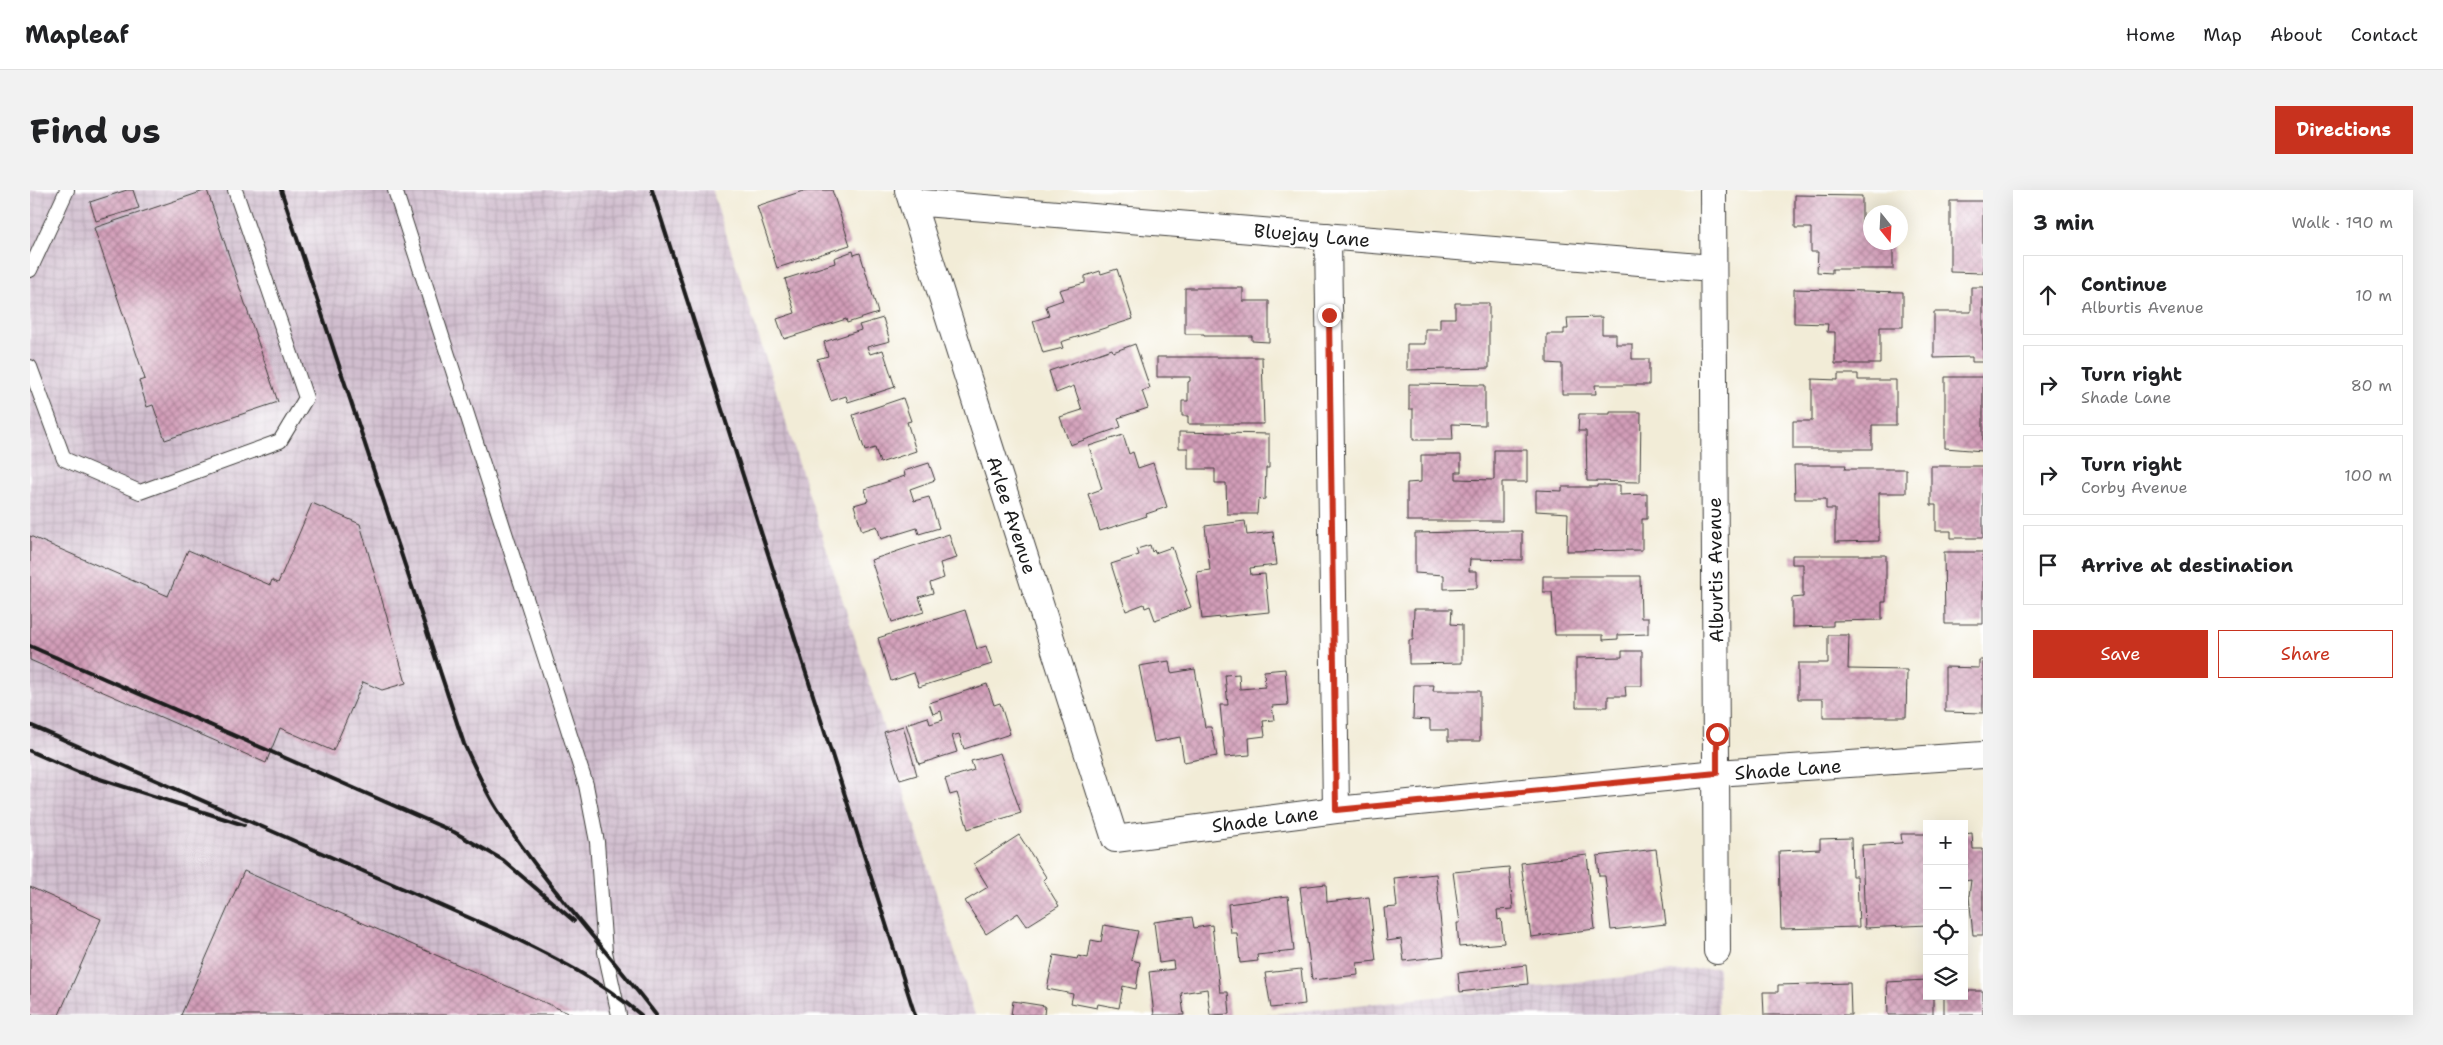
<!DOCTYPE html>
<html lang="en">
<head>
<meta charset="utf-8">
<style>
  body { margin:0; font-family:"Shantell Sans",sans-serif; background:#f2f2f2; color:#202124 }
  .controls { position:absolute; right:15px; bottom:15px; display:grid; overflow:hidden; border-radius:0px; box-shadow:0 5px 20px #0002 }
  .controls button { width:45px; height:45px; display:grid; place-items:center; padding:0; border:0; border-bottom:1px solid #e0e0e0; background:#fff; color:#202124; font:25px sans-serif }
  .compass { position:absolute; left:1833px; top:15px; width:45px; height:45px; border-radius:50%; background:#fff; box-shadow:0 5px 20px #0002; rotate:162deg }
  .stop { position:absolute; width:15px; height:15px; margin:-11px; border:4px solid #c8321e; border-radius:50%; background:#fff }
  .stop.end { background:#c8321e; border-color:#fff; box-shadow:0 1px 5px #0008 }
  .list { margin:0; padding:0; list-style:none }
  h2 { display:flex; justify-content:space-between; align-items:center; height:65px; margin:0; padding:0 20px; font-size:21px }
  h2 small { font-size:16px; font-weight:400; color:#757577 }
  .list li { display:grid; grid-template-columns:32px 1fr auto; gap:15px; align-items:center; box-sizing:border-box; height:80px; margin:0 10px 10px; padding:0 10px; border:1px solid #e0e0e0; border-radius:0px }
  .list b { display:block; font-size:19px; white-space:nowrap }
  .list p { margin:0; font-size:16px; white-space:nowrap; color:#757577 }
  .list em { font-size:16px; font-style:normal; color:#757577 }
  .actions { display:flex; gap:10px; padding:15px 20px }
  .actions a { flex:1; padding:11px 0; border:1px solid #c8321e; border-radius:0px; text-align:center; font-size:18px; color:#c8321e }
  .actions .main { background:#c8321e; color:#fff }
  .icon { flex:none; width:28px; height:28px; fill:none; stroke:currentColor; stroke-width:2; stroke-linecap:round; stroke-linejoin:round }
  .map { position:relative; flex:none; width:1953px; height:825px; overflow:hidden; border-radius:0px }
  header { display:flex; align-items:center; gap:30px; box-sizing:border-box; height:70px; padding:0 25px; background:#fff; border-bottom:1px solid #e0e0e0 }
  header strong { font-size:24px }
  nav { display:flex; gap:28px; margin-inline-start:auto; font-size:18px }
  .intro { display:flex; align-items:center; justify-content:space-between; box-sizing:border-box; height:120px; padding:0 30px }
  h1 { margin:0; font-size:35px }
  .button { padding:12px 22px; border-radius:0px; background:#c8321e; color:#fff; font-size:18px; font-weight:700 }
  main { display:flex; gap:30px; padding:0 30px }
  aside { flex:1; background:#fff; border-radius:0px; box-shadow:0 5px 20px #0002 }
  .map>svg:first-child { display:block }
  .industrial { fill:url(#industrial-grid) }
  .building { fill:url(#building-cross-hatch) }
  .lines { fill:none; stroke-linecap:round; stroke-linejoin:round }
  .lane-casing { stroke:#3c3b38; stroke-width:16 }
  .street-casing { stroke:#3c3b38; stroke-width:28 }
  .lane { stroke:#fff; stroke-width:14 }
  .street { stroke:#fff; stroke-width:26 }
  .rail { stroke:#1c1c1c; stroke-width:4 }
  .route { stroke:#c8321e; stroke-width:6 }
  .labels { text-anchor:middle; stroke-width:4.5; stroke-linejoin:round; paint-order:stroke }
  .street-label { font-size:19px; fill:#1c1c1c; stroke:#fff }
</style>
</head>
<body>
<header>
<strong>Mapleaf</strong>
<nav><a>Home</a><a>Map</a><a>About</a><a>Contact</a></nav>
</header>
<div class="intro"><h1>Find us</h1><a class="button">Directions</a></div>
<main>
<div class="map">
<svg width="1953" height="825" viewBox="0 0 1953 825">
  <defs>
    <pattern id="industrial-grid" width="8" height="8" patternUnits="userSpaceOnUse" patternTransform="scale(1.25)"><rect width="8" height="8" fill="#d0bdce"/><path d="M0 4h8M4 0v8" fill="none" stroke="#b2a2b0"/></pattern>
    <pattern id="building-cross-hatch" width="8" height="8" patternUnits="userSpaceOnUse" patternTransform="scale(1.25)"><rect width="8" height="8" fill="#d29db8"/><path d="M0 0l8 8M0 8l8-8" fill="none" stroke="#aa7f95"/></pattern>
  </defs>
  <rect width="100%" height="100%" fill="#fff"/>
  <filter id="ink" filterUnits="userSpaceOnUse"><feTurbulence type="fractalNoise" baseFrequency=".02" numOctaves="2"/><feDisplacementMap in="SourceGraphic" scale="10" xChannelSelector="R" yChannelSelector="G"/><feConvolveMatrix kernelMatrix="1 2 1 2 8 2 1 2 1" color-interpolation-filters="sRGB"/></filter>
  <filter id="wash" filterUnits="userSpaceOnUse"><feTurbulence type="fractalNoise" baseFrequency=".0096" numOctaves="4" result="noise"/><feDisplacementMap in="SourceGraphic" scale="20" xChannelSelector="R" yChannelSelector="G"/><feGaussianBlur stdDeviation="1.12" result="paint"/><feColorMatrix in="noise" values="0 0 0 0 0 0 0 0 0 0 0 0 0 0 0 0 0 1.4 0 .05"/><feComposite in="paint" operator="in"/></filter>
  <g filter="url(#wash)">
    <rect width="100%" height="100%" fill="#f2ecd7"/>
    <path class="industrial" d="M0,0H682L945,825H0Z
      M1688,777V825H1232Z"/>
    <g id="blocks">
      <path class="building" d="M97,0H103L109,18L66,31L60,12Z
        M177,0L248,212L135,250L123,215L117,217L109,191L115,189L64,38Z
        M776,0H802L820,55L747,78L727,16Z
        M1765,5L1832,6V32H1840V52H1863V79H1802V83L1787,82L1788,62H1781V38H1765Z
        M1920,11H1953V83L1920,82Z
        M823,61L824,65L830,63L848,123L817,133L816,129L754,149L747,129L765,123L755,89L805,73L804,68Z
        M1087,79L1103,129L1031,152L1033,158L1013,163L1003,131L1019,126L1016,116L1033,110L1029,100L1055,93V86L1070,81L1071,84Z
        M1941,97H1953V172H1942V167L1904,168V122H1941Z
        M1155,98H1213V111H1239V152L1222,151V146H1174V144H1155Z
        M1764,99L1873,102V137H1850V174H1805V142H1797L1798,134L1764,133Z
        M1425,113H1459V178L1377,180V154H1395V139H1410V128H1425Z
        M1572,127V144H1586V154H1602V169H1619V195H1565L1566,204H1532V174L1517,173V144H1534V139H1538L1537,128Z
        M853,128L860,151L837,157L840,164L853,160L865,197L818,212L816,206L801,211L787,169L798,166L794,152L831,140L829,135Z
        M1105,154L1120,198L1112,201L1118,218L1088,228L1091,237L1040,255L1030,227L1052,220L1044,196L1026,203L1019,181L1082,159L1083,162Z
        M1127,167H1232L1234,234H1158V226H1152V211H1158V192L1160,191V187H1127Z
        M1808,184H1828V190H1866V235H1842V259H1763V231H1782V189L1808,190Z
        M1915,187H1953V261L1915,258Z
        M1379,194L1455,195V235L1422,234L1423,250H1383V219H1379Z
        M873,208L881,231L877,232L886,261L850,273L845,258L835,261L823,225Z
        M1580,222H1611L1610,292L1557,291L1556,241H1548L1549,224H1580Z
        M1149,242L1239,244V278H1236L1235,309L1228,310L1227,324H1197L1196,293H1185V279H1158V258H1149Z
        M1093,245L1099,264L1103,262L1108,278L1123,273L1137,317L1116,324L1117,326L1070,341L1058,304L1072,299L1059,256Z
        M1464,260H1497V292H1472V331H1377V293L1391,292V265H1431V282H1426V289L1464,290Z
        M899,273L905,290L880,299L884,311L899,307L909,338L889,344L887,338L851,349L847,336L832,341L824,315L838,311L835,299L875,286L874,281Z
        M1764,275H1816L1815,279H1876V303H1849V351L1805,352V319H1796V309H1765Z
        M1901,276H1953V348H1921V341H1906V315H1901Z
        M1567,295H1590V305L1617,304V329H1612V360L1537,361L1538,323L1506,321V300L1532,301V297H1567Z
        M282,313L330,334L376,493L352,500L333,492L303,561L250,538L236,573L0,470V346L138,406L158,360L240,395L242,390L248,393Z
        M1215,331L1217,345L1243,342L1247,375L1220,378L1221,385L1235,384L1239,422L1172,429L1167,382L1180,380L1175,336Z
        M1468,341H1492V370L1440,369L1439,381H1447V398L1414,399V385L1385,383V343Z
        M919,344L927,368L910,373L914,388L900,393L903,403L889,407L894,422L862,432L841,370Z
        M1120,355L1122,362L1124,360L1125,363L1142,357L1157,401H1155L1161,417L1125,430L1120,416L1115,418L1114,414L1096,421L1081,374L1109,365L1107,359Z
        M1914,362H1953V434H1915Z
        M1762,365H1856V412H1852V430L1803,431V436L1762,437V408L1773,407V374H1762Z
        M1513,386H1610L1611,428H1618V444L1588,445V449L1573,450V445H1525L1522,402H1513Z
        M1384,419H1422L1421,434L1432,435V473L1379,474V450H1383Z
        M935,420L947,459L956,456L962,474L889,497L884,483L861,491L848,448Z
        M1798,445H1819L1818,479L1877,480L1876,527H1793V509H1768V473H1798Z
        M1592,461H1612V496H1595L1596,506H1578V517H1546V468L1592,467Z
        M1949,470H1953V523L1915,522V477L1949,478Z
        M1139,471L1141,483L1165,479L1175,537H1181L1187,566L1154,572L1150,547L1124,552L1109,476Z
        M1255,479L1258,515L1242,516L1244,530L1233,531L1235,546L1219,548L1220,565L1195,567L1190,515H1198L1195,485L1209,484L1210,499L1235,497L1234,481Z
        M957,494L964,515L970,513L980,544L934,559L929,544L922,546L927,562L889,574L876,534L898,527L900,534L913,530L911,521L903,524L899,513Z
        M1384,495H1404L1403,501H1450V551H1418V540H1400V530L1383,529Z
        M873,536L887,585L870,590L854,542Z
        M970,563L991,623L938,639L927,603L920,605L915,589L944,580L941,571Z
        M1942,643L1943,659H1953V745H1943L1939,706L1941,690L1934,691V644Z
        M1871,644H1897V735L1835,738L1832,655L1872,653Z
        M989,645L1016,687L1013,690L1029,716L997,736L988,723L956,744L935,711L958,697L944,674Z
        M1821,648L1822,686H1827L1829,737L1751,739L1749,661L1790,659V649Z
        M1626,659L1636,734L1581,740L1575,686H1569L1567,666Z
        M1557,665L1565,739L1501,747L1491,673Z
        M1479,677L1483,719L1467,720L1468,730L1471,729L1474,753L1429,757L1427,733H1430L1423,682Z
        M214,681L543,825H151Z
        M1406,684L1414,766L1374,771L1371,749L1357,751L1354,718L1367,717L1364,688Z
        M1296,694L1297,712L1339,707L1346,771L1327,773L1328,785L1282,790L1270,697Z
        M0,697L71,729L29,825H0Z
        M1258,706L1264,761L1227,765L1228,771L1210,773L1207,743H1201L1198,714Z
        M1162,727L1164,738L1182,735L1190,802H1198L1200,824L1180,825L1177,799L1151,803L1154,825H1124L1119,782L1144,779L1143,771L1129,773L1124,732Z
        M1074,735L1108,741L1101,770L1110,772L1106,799L1093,796L1089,818L1068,814L1067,818L1041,813L1043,804L1017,799L1024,765L1047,769L1048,766L1058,768L1061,750L1071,752Z
        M1496,775L1498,794L1430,802L1428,783Z
        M1271,779L1275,814L1241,818L1235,783Z
        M1897,790V806H1903V825H1858L1857,792Z
        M1820,793L1821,825H1734L1733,802H1748V795Z
        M1934,801H1953V825H1914V806H1934Z
        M983,811L1015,816L1014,825H981Z"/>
    </g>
  </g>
  <g filter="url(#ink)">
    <use href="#blocks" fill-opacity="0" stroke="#3c3b38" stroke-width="1"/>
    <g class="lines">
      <defs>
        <path id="lane" d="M365,0L556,595L567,652L575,762L589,825
          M0,80L37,0
          M0,177L34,269L110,302L250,251L276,208L205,0"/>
        <path id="street" d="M878,0L1085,649L1306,620L1687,583L1953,565
          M1683,0L1687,761
          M882,12L1682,78
          M1298,46L1306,620"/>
      </defs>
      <use href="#lane" class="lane-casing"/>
      <use href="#street" class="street-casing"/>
      <use href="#lane" class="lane"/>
      <use href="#street" class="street"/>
      <path class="rail" d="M251,0L434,554C444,575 453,596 465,616C511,691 573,755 626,825
        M622,0L885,825
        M0,456L424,642L473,670L544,731
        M0,535L474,743C522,766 570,790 611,825
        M0,561L48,582L214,635"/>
    </g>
  </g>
  <g class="lines" filter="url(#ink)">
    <path class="route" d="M1299,125L1306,620L1687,583V544"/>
  </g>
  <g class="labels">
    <g class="street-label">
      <text transform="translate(1282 45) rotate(5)" y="7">Bluejay Lane</text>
      <text transform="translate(982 325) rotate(72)" y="7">Arlee Avenue</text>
      <text transform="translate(1685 380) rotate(-91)" y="7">Alburtis Avenue</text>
      <text transform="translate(1758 579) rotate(-4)" y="7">Shade Lane</text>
      <text transform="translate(1235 629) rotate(-7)" y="7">Shade Lane</text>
    </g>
  </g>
</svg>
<div class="controls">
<button>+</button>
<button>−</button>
<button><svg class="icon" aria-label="locate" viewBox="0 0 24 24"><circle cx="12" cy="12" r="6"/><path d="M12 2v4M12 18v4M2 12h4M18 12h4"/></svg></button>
<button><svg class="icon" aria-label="layers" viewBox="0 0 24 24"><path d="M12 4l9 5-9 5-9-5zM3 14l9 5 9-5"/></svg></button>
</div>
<svg class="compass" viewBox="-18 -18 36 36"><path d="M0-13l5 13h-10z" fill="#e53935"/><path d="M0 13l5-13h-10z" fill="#757577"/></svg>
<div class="stop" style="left:1687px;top:544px"></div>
<div class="stop end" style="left:1299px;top:125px"></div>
</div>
<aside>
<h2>3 min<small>Walk · 190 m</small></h2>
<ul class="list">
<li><svg class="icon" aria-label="ahead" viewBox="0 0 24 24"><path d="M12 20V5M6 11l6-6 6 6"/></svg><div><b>Continue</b><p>Alburtis Avenue</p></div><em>10 m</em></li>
<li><svg class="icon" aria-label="right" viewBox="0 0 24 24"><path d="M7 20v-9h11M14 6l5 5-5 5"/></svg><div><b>Turn right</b><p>Shade Lane</p></div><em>80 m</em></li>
<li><svg class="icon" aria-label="right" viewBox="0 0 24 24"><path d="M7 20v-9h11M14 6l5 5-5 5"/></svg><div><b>Turn right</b><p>Corby Avenue</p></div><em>100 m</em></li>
<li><svg class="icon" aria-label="arrive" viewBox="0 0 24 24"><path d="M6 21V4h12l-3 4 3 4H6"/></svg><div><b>Arrive at destination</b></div></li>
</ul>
<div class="actions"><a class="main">Save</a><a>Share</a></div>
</aside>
</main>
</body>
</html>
